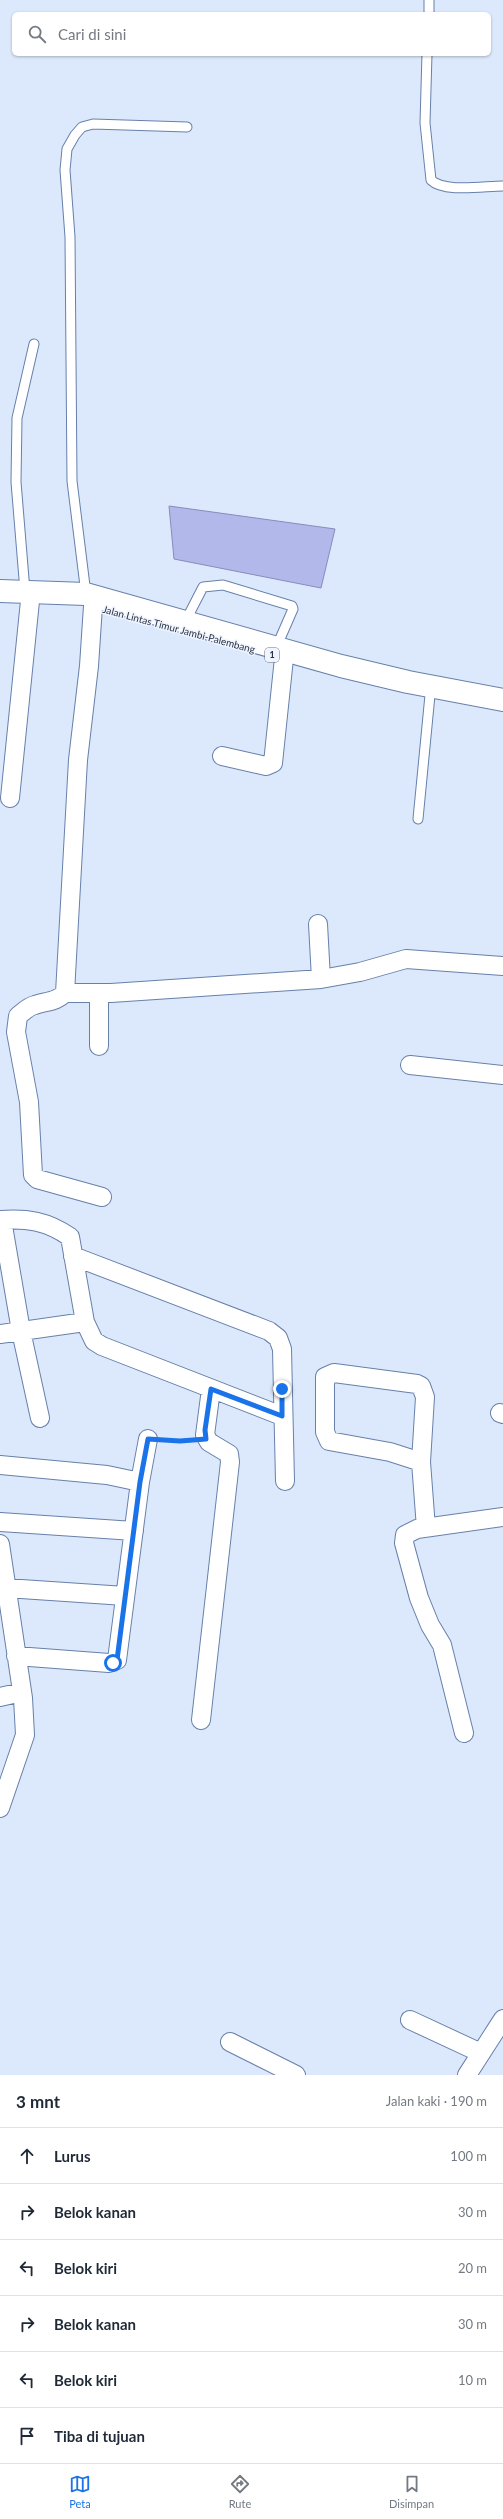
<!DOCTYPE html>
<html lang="id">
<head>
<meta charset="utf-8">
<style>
  body { margin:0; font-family:Lato,sans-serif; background:#f2f2f3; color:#1f2937 }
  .stop { position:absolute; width:12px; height:12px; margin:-9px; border:3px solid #1a73e8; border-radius:50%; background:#fff }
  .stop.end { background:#1a73e8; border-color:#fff; box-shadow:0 1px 4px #0008 }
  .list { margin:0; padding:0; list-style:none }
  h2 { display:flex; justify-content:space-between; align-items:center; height:52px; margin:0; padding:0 16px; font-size:17px }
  h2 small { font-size:13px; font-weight:400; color:#747a83 }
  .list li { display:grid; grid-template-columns:26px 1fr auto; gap:12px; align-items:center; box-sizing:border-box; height:56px; padding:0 16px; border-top:1px solid #e0e1e3 }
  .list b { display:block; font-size:15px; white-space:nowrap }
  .list em { font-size:13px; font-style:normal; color:#747a83 }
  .icon { flex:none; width:22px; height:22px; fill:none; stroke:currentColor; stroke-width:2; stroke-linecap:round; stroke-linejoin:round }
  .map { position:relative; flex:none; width:503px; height:2075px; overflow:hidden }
  .search { position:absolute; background:#fff; box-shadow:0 1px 3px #0004; left:12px; right:12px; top:12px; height:44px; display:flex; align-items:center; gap:10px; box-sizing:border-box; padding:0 14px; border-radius:6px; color:#747a83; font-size:15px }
  .sheet { height:388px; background:#fff }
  nav { display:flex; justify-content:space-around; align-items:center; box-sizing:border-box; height:56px; border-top:1px solid #e0e1e3; background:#fff; font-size:11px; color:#747a83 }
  nav a { display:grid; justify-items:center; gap:2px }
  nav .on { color:#1a73e8 }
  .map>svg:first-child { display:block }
  .building { fill:#b3b8eb; stroke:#888bbc }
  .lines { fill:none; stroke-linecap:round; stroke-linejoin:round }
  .service-casing { stroke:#6780aa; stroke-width:11 }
  .minor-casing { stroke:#6780aa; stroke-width:20 }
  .trunk-casing { stroke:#6780aa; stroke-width:24 }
  .path { stroke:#97a2b5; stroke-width:2.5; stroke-dasharray:1 3; stroke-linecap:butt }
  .service { stroke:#fff; stroke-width:9 }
  .minor { stroke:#fff; stroke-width:18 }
  .trunk { stroke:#fff; stroke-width:22 }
  .route { stroke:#1a73e8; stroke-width:5 }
  .labels { text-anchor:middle; stroke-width:3; stroke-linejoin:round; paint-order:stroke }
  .shield { fill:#eff4fe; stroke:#646d7c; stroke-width:1 }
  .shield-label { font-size:9px; font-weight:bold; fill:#283345 }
  .street-label { font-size:10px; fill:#283345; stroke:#eff4fe }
</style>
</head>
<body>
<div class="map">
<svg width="503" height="2075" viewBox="0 0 503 2075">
  <rect width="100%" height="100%" fill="#dce8fb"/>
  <path class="building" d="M169,506L335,529L321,588L174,559Z"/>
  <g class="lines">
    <defs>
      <path id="service" d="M429,14V0
        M427,54L425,123L431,180C444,193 484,186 503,186
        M25,591L16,482L17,418L34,344
        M86,594L72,481L70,237L65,170L67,149L75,135L82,127L93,124L187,127
        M185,622L203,587L223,585L292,606L293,609L276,648
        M418,819L430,695"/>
      <path id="minor" d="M93,606L89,666L78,760L65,993H111L321,979L360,972L406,959L503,966
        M222,756L266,766L273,763L284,658
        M10,798L31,591
        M318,924L321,979
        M65,993C56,1002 47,1001 35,1005C29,1006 23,1012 18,1016L16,1032L29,1102L33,1175L37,1179L102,1197
        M99,993V1046
        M410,1065L503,1075
        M0,1220C27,1218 47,1221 70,1237L85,1322L94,1341L102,1346L282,1416
        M2,1220L21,1331L40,1418
        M73,1256L269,1331L278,1338L282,1349L285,1481
        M0,1334L85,1322
        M500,1413L503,1414
        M421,1462L390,1452L329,1441L325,1432V1377L334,1373L417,1384L421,1386L425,1397L421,1462L426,1528
        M0,1465L107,1475L140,1482
        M0,1522L134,1531
        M0,1544L23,1698L25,1735L0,1808
        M6,1588L125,1596
        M16,1656L109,1663L117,1660L140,1482L148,1439
        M0,1697L22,1692
        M201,1720L230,1462L229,1454L209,1442L205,1435L211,1389
        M464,1733L442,1645L430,1625L419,1598L404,1543L405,1535L417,1529L503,1517
        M410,2020L481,2053
        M230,2042L296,2075
        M467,2075L503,2019"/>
      <path id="trunk" d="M0,591L86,594L341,666L408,682L503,700"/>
    </defs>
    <use href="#service" class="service-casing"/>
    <use href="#minor" class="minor-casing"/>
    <use href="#trunk" class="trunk-casing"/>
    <path class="path" d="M162,1440L191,1441"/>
    <use href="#service" class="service"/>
    <use href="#minor" class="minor"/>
    <use href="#trunk" class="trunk"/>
  </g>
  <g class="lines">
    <path class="route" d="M113,1663L117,1660L140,1482L148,1439L180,1441L206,1439L205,1430L211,1389L282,1416V1389"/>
  </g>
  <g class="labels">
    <rect class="shield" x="265" y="648" width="14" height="14" rx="3"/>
    <g class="shield-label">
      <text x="272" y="658">1</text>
    </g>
    <g class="street-label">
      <text transform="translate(179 629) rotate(15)" y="4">Jalan Lintas Timur Jambi-Palembang</text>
    </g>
  </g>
</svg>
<div class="stop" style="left:113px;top:1663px"></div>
<div class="stop end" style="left:282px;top:1389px"></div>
<div class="search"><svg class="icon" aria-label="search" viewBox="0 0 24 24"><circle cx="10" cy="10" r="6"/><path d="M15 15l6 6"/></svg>Cari di sini</div>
</div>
<section class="sheet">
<h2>3 mnt<small>Jalan kaki · 190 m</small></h2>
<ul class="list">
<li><svg class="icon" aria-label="ahead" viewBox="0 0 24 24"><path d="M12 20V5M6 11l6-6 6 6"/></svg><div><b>Lurus</b></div><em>100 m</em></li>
<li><svg class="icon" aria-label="right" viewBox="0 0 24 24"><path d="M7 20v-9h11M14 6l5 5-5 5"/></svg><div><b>Belok kanan</b></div><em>30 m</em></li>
<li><svg class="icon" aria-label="left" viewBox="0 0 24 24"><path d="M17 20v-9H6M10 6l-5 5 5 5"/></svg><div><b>Belok kiri</b></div><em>20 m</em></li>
<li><svg class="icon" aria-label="right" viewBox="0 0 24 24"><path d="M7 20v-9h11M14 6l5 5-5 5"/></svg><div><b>Belok kanan</b></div><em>30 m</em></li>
<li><svg class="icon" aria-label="left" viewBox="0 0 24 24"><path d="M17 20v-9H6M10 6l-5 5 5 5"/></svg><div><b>Belok kiri</b></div><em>10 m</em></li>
<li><svg class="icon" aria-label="arrive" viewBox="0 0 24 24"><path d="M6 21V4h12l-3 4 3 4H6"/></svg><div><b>Tiba di tujuan</b></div></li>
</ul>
</section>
<nav>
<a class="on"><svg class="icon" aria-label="map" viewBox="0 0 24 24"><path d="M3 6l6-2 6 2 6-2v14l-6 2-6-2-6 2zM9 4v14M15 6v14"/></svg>Peta</a>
<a><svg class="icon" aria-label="directions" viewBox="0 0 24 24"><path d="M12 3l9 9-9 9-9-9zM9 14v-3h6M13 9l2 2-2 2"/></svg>Rute</a>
<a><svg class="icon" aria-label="saved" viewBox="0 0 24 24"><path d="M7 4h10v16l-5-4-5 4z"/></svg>Disimpan</a>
</nav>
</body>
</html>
